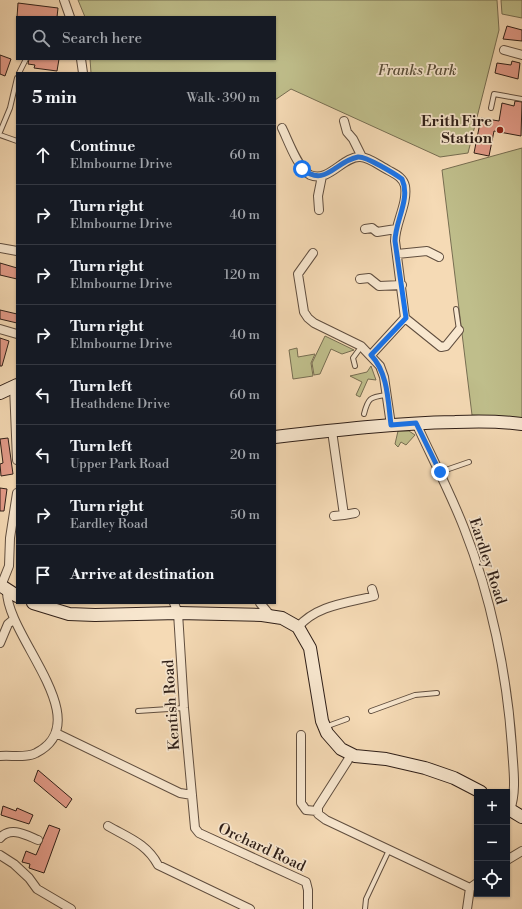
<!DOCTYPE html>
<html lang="en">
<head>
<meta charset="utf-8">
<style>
  body { margin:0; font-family:"Libre Bodoni",serif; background:#20242c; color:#f1f3f6 }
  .controls { position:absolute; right:12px; bottom:12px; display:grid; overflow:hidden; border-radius:0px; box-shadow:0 1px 3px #0004 }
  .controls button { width:36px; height:36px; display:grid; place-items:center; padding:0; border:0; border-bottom:1px solid #363941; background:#171b24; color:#f1f3f6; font:20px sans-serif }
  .stop { position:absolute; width:12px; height:12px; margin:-9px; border:3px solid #1a73e8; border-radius:50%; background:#fff }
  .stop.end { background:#1a73e8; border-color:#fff; box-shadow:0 1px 4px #0008 }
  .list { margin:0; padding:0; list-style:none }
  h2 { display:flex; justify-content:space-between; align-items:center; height:52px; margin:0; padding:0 16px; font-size:17px }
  h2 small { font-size:13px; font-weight:400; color:#9ea1a6 }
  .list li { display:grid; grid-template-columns:26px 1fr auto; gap:12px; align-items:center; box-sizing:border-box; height:60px; padding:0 16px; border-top:1px solid #363941 }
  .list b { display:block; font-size:15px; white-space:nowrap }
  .list p { margin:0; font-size:13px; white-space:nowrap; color:#9ea1a6 }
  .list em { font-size:13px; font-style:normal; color:#9ea1a6 }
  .icon { flex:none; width:22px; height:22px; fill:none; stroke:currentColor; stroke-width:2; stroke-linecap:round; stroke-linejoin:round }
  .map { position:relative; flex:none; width:522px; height:909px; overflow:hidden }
  .search { position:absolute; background:#171b24; box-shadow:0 1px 3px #0004; left:16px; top:16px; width:260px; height:44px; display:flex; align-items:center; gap:10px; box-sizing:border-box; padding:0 14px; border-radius:0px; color:#9ea1a6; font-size:15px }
  .panel { position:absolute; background:#171b24; box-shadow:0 1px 3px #0004; left:16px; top:72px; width:260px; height:532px; border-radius:0px }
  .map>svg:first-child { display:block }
  .green { fill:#bfbe8b; stroke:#776e52 }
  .building { fill:#e49c8a; stroke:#2f1f18 }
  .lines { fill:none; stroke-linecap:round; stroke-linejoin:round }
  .lane-casing { stroke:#604e3f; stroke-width:6 }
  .street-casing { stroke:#604e3f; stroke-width:10 }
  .secondary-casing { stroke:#2f1f18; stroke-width:14 }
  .lane { stroke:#f8e7cf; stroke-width:4 }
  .street { stroke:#f8e7cf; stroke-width:8 }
  .secondary { stroke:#f8e7cf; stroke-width:12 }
  .route { stroke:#1a73e8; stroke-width:5 }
  .poi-dot { fill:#8f2418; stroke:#f8e7cf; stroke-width:1.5 }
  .labels { text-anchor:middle; stroke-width:3.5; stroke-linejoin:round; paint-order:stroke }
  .park-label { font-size:15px; font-style:italic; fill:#5a4f3a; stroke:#f8e7cf }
  .poi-label { font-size:15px; font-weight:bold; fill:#2f1f18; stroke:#f8e7cf; text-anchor:end }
  .street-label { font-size:15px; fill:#2f1f18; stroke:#f8e7cf }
</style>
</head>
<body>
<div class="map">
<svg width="522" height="909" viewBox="0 0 522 909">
  <rect width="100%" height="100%" fill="#f5dab5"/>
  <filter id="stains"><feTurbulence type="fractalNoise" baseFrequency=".005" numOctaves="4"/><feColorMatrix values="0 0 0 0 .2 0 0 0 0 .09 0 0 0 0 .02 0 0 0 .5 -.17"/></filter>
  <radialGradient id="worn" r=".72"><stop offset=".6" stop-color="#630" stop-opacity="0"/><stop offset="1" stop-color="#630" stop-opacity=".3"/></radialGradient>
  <path class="green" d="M78,0H497L499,30L468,153L440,157L291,89L275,100V73H91L90,59H275V17H85Z
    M501,0H522V18L502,14Z
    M522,148V418L472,415L442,170Z
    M325,336L354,350L342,354L331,349L320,374L314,375L312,363Z
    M297,348L298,357L315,354L311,363L313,376L293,379L289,350Z
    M371,366L376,380L368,379L360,397L356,395L362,382L350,376L367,372Z
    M398,431H409L415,435L406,445L401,442L398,447L395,444Z"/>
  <path class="building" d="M18,3L58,8L57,17H17Z
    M507,26L522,30V41L503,39Z
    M0,55L11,59L5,76L0,74Z
    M29,59H59L57,71L34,68L35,65L28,64Z
    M512,61L520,63L518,79L495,73L497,63L511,65Z
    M515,101L522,102L521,136L494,131L489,156L474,153L481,118L499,121L502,103L514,106Z
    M0,263L17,268V279L0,275Z
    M0,310L17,314V323L0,319Z
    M0,338L9,341L2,366H0Z
    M8,438L13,474L1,476L0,464L3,463L0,439Z
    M0,488L7,489L4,511H0Z
    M38,770L72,799L66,808L34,781Z
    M3,806L16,811L17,808L33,815L29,824L1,815Z
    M49,825L60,829L44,873L29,868L30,864L22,862L26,851L36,855Z"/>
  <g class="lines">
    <defs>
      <path id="lane" d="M19,73L26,59
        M491,108L494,94L522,99
        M0,132L10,108L17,78
        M0,135L17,141
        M456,309L459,330
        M355,366L353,358L361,347
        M364,414C368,398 370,397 386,395
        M440,472L469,462
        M138,711L184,708
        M371,711L415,695L437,693
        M325,727L347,719
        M365,909L366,899L389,850"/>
      <path id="street" d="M64,0L70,17
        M504,50L522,55
        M81,59L83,73
        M344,121L347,132L353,139L362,157
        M282,128C288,140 298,169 310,175C329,183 343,156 360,157C369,157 380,166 388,170C395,174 403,177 405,186C408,204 395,223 395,241L405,318L371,355
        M319,210L318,196L322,176
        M365,229L372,228L377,232L396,229
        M0,248L17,251
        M313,253L298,274L304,312L308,318L314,323L361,346L380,366L384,377L391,425
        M397,254L427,251L439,257
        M360,279L369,278L379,286L402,285
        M405,318L441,347L446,346L459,330
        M0,329L17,334
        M14,386L17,460
        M416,423C432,458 450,492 464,528C491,596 507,674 512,747C513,768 517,790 510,810
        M332,431L344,515L334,516
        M344,515L355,513
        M1,586L9,566L10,538L17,493
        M174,603L178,613L184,708L195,828L199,833L306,882L308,890V909
        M260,603L270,615
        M298,627C317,605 347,603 374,596L372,589
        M0,643L8,624L14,619
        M56,733L180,793L192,795
        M301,735V803L306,810L317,811
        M350,755L348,760L318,807V814L326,820L470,888
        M0,756C11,755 27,758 36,753C99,721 5,635 7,590
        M108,826C129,838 147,844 158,865L250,909
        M0,838C11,826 26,835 38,840
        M0,855L14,864L29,878L37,889L71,909
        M507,860L522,851
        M467,909L470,888L477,883"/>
      <path id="secondary" d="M0,393L17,385
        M275,437C335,430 395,423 455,422C477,421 500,421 522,424
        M0,585L17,596
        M33,603L69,614L95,615L178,613L262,615L282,618L298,627L310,648L322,721L327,733L341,749L355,756L386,759L425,768L454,778L481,792
        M507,808L522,817"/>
    </defs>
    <use href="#lane" class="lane-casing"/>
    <use href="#street" class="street-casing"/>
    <use href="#secondary" class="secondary-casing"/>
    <use href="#lane" class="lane"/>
    <use href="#street" class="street"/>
    <use href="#secondary" class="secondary"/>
  </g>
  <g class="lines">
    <path class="route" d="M302,169C326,188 335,161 358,157C366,156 395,174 402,179C411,199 395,221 395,241L406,318L371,355C388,373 388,401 391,425L416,423L440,472"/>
  </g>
  <circle class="poi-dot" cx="500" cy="130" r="4"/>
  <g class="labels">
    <g class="park-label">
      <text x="417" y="75">Franks Park</text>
    </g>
    <g class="poi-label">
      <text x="492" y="126">Erith Fire<tspan x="492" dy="17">Station</tspan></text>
    </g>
    <g class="street-label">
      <text transform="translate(488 561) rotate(72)" y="5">Eardley Road</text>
      <text transform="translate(171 705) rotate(-94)" y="5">Kentish Road</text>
      <text transform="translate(262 847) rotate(25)" y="5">Orchard Road</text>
    </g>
  </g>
  <rect width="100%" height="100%" filter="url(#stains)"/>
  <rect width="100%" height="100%" fill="url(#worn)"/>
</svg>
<div class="controls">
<button>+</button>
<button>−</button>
<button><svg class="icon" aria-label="locate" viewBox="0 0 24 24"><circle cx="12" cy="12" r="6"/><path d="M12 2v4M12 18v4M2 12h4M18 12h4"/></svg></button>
</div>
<div class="stop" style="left:302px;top:169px"></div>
<div class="stop end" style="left:440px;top:472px"></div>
<div class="search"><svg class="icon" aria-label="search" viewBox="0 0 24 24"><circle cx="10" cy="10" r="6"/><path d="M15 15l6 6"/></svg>Search here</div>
<section class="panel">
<h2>5 min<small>Walk · 390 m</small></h2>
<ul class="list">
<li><svg class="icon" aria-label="ahead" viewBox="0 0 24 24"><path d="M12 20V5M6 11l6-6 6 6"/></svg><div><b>Continue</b><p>Elmbourne Drive</p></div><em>60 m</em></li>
<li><svg class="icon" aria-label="right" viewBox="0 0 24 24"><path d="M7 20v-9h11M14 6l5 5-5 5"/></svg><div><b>Turn right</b><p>Elmbourne Drive</p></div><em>40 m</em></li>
<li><svg class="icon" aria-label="right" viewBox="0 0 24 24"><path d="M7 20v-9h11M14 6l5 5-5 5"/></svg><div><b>Turn right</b><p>Elmbourne Drive</p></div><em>120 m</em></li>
<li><svg class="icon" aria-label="right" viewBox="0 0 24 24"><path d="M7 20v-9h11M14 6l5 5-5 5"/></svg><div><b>Turn right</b><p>Elmbourne Drive</p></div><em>40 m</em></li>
<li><svg class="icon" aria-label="left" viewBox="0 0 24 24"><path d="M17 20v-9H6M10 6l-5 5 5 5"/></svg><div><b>Turn left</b><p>Heathdene Drive</p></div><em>60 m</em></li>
<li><svg class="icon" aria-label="left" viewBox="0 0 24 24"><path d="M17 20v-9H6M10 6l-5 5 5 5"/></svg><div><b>Turn left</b><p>Upper Park Road</p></div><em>20 m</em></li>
<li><svg class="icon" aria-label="right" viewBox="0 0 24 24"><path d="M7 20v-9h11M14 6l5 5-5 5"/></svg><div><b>Turn right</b><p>Eardley Road</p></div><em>50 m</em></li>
<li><svg class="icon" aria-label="arrive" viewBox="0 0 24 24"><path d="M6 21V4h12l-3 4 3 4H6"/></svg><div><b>Arrive at destination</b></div></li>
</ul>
</section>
</div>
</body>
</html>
